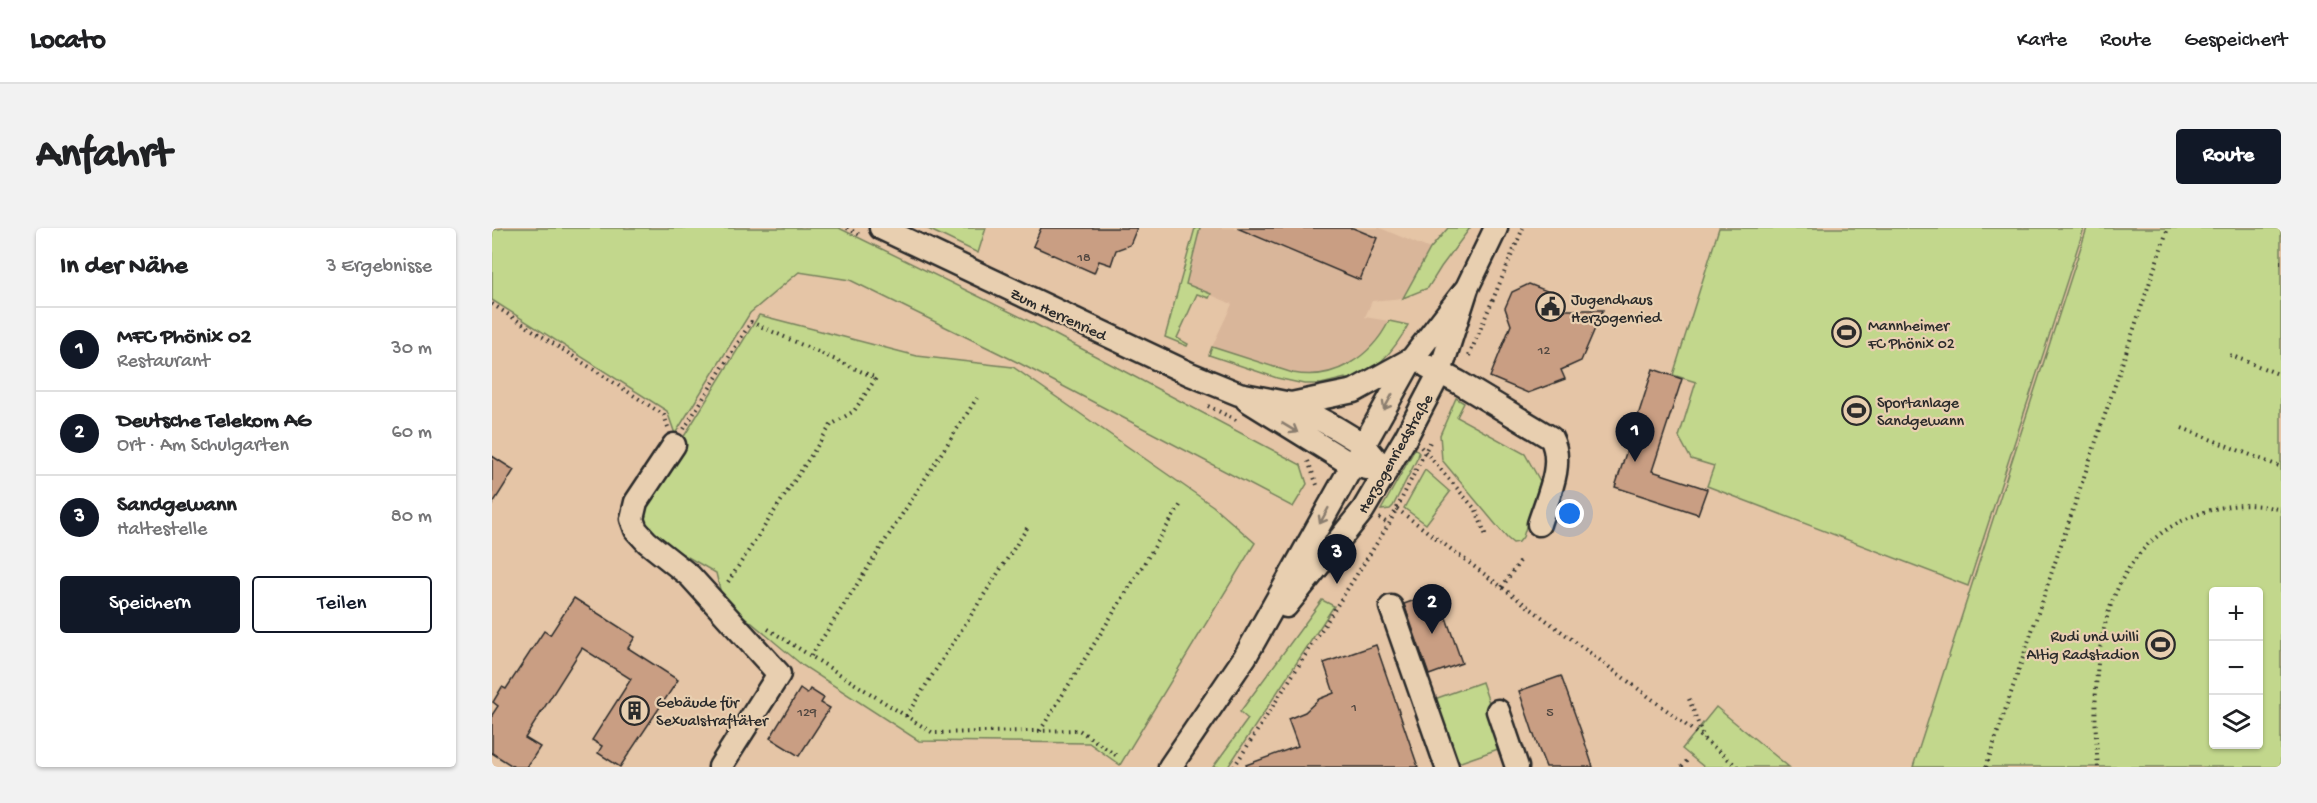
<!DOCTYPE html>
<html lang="de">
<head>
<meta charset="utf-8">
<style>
  body { margin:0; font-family:"Gochi Hand",sans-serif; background:#f2f2f2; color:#202124 }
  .controls { position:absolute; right:18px; bottom:18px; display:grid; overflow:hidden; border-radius:6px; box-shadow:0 2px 4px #0004 }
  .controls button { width:54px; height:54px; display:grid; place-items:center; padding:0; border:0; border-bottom:2px solid #e0e0e0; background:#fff; color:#202124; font:30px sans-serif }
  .you { position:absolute; left:1078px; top:286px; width:21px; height:21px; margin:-15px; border:4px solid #fff; border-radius:50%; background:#1a73e8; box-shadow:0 0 0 9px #1a73e833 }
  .badge { display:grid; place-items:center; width:39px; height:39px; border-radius:50%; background:#111827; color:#fff; font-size:20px; font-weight:700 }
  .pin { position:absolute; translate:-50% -50px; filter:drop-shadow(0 2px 3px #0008) }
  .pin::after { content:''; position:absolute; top:32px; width:21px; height:18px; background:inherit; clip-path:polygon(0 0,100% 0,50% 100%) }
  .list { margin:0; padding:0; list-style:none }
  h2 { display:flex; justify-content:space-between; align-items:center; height:78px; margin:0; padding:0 24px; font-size:26px }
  h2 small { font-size:20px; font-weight:400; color:#757577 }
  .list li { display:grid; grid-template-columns:39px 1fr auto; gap:18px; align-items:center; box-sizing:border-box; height:84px; padding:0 24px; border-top:2px solid #e0e0e0 }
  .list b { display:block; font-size:22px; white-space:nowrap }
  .list p { margin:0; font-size:20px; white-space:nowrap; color:#757577 }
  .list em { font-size:20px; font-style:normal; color:#757577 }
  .actions { display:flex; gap:12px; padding:18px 24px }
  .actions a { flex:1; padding:14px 0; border:2px solid #111827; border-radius:6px; text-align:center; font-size:21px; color:#111827 }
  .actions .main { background:#111827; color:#fff }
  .icon { flex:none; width:33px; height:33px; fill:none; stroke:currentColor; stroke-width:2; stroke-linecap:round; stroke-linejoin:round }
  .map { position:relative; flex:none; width:1789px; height:539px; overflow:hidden; border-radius:6px }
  header { display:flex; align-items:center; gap:36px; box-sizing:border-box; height:84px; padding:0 30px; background:#fff; border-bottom:2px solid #e0e0e0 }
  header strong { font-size:28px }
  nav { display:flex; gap:33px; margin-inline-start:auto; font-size:21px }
  .intro { display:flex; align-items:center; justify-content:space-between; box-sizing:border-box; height:144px; padding:0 36px }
  h1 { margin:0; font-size:42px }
  .button { padding:15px 27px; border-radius:6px; background:#111827; color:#fff; font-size:21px; font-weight:700 }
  main { display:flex; gap:36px; padding:0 36px }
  aside { flex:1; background:#fff; border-radius:6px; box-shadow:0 2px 4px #0004 }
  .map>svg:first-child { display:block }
  .built { fill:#d9b69a }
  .green { fill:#c2d78c; stroke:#76815c; stroke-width:1.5; fill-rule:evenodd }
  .building { fill:#c99e83; stroke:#2b2b2b; stroke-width:1.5 }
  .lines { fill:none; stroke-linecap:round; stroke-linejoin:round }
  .minor-casing { stroke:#2b2b2b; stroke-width:27 }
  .path { stroke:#2b2b2b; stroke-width:4; stroke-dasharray:1.5 4.5; stroke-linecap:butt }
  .minor { stroke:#e8cfb0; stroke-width:22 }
  .oneway { stroke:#8a7d6e }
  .labels { text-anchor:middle; stroke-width:4.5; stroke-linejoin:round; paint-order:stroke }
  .number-label { font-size:14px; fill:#524841 }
  .poi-label { font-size:16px; fill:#2b2b2b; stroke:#e8cfb0; text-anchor:start }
  .street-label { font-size:16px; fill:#2b2b2b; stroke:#e8cfb0 }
</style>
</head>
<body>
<header>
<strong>Locato</strong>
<nav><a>Karte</a><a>Route</a><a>Gespeichert</a></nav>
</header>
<div class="intro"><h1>Anfahrt</h1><a class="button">Route</a></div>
<main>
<aside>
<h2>In der Nähe<small>3 Ergebnisse</small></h2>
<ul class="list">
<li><span class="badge">1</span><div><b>MFC Phönix 02</b><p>Restaurant</p></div><em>30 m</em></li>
<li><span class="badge">2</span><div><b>Deutsche Telekom AG</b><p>Ort · Am Schulgarten</p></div><em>60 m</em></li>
<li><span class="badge">3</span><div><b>Sandgewann</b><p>Haltestelle</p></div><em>80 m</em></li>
</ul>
<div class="actions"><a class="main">Speichern</a><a>Teilen</a></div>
</aside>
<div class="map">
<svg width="1789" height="539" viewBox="0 0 1789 539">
  <rect width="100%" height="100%" fill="#e5c5a6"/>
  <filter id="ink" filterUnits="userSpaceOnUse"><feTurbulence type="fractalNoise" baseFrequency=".0167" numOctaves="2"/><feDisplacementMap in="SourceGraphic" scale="12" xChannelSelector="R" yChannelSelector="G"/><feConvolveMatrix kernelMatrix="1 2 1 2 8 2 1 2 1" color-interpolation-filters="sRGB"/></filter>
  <g filter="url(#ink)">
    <path class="built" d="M708,0H888L938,21L911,70L880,73L873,89L897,93L884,114L863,132L848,141L835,145L813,147L770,136L720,119L740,76L694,56Z"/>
    <path class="green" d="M12,0H347L543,96L809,237L815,256L801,279L527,135L358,52L307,44L258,85L183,206L175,183L0,72V2Z
      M434,0H494L486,25Z
      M703,0H708L694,56L719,66L717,70L705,66L685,110L696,116L695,118L673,109Z
      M956,0H978L949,39L936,60L911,70L938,21Z
      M1227,0H1592L1476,358L1215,258L1222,238L1199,231L1187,209L1204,154L1181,147Z
      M1595,0H1789V539H1421ZM1722,364H1766V516H1722Z
      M267,87L425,128L521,139L721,278L763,315L628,537L597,515L427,513L310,437L230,370L224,345L152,304L149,278Z
      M897,93L916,97C900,127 885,139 857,157L853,150L829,156H812L785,150L717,127L720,119L801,145C842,153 879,129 897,93Z
      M964,170L972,175L965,189L1033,226L1048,253L1031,309L1027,314L1021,315L1015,310L950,232L948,207Z
      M923,221L927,225L926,229L901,278L898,281L889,282Z
      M933,242L958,264L934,296L912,280Z
      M830,372L842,378L736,539H721L756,491L748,484Z
      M990,454L1012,519L960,537L937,473Z
      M1224,479L1297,539H1212L1190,521Z"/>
    <path class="building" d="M549,0H645L638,17L624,22L619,37L607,33L602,45L541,18Z
      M745,0H861L885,10L868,52Z
      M1037,56L1055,63L1063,82H1111L1089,133L1069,142L1073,151L1036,165L998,149L1019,97L1013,80L1020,64Z
      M1161,141L1190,151L1160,243L1215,261L1206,286L1123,259Z
      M0,228L22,242L0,277Z
      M945,364L970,435L937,447L912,376Z
      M82,370L143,409L136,420L186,452L128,539L106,525L110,518L100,512L139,451L90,420L33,510L48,519L35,539H22L0,525V487L6,478L1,474L10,459L14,461L52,403L58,407Z
      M884,417L926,539H755L754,537L806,518L796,491L813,484L827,471L842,465L832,435Z
      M1069,448L1089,503L1101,539H1054L1046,519L1027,463Z
      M308,461L315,466L318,461L332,470L329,475L338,480L307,528L278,510Z"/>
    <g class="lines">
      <defs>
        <path id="minor" d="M389,0L698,146L747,166L799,176L844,200L872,217L894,243
          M935,138L966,154L1059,210C1073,236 1055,270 1047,296
          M755,172L860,237L875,240
          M799,176L862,163L920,131
          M182,217L144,274L140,291L144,302L155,314L198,348L287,446L228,539
          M794,378L871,282L914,209L948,144L975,60L1004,0
          M899,379L955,539
          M1006,483L1025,539
          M678,539L753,429L920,131L975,60"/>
      </defs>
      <use href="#minor" class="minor-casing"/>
      <path class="path" d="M355,0L370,8
        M1788,34H1789
        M0,76L172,187L176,199
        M1738,127L1789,147
        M977,128L1031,0
        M716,178L744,192
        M1690,200L1789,239
        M192,201L259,94L384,150L362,183L339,197L234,357
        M929,219L984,282L994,308
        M816,233L825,257
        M905,281L1184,489L1246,539
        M887,290L897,296
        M1010,359L1028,333
        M276,401L441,505L587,502L625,528
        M319,428L485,170
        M1197,471L1212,511
        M414,488L537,297
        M548,503L689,276
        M742,539L897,296L938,214
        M1190,539L1197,530
        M1494,539L1676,0
        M1606,539C1598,448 1603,323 1704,287C1732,276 1760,274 1789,282"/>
      <use href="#minor" class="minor"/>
    </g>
    <defs><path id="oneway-shaft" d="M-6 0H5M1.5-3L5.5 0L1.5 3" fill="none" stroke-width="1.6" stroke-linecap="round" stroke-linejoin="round" transform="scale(1.5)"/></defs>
    <g class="oneway">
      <use href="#oneway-shaft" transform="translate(896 174) rotate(119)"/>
      <use href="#oneway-shaft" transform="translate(798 200) rotate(31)"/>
      <use href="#oneway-shaft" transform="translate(832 288) rotate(119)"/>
    </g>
  </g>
  <defs>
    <symbol id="civic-ring" viewBox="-11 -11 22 22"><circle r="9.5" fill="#e8cfb0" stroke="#2b2b2b" stroke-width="1.5"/><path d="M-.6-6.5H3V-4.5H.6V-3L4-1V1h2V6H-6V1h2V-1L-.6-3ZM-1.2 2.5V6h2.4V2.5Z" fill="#2b2b2b"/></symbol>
    <symbol id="stadium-ring" viewBox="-11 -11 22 22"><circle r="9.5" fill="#e8cfb0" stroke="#2b2b2b" stroke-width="1.5"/><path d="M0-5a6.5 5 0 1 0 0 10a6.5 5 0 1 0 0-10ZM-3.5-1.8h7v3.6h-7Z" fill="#2b2b2b"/></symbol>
    <symbol id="building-ring" viewBox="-11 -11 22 22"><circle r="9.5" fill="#e8cfb0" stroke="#2b2b2b" stroke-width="1.5"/><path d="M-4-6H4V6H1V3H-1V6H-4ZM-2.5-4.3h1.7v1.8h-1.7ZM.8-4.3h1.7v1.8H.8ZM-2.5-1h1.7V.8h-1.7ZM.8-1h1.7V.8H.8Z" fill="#2b2b2b"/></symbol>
  </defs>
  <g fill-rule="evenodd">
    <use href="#civic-ring" x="1042" y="62" width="33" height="33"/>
    <use href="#stadium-ring" x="1338" y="88" width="33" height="33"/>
    <use href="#stadium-ring" x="1348" y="166" width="33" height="33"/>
    <use href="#stadium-ring" x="1652" y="400" width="33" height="33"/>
    <use href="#building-ring" x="126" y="466" width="33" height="33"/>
  </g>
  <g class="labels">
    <g class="number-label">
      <text x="592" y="33">18</text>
      <text x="1052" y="126">12</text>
      <text x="862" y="483">1</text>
      <text x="315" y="488">129</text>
      <text x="1058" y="488">5</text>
    </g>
    <g class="poi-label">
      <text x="1079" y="76">Jugendhaus<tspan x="1079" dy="18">Herzogenried</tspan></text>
      <text x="1376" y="102">Mannheimer<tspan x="1376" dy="18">FC Phönix 02</tspan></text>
      <text x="1385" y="179">Sportanlage<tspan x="1385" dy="18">Sandgewann</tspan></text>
      <text x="1647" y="413" text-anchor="end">Rudi und Willi<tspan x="1647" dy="18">Altig Radstadion</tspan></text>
      <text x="164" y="479">Gebäude für<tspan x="164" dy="18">Sexualstraftäter</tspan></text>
    </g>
    <g class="street-label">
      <text transform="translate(567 85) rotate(25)" y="6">Zum Herrenried</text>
      <text transform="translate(902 225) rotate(-60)" y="6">Herzogenriedstraße</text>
    </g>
  </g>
</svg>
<div class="controls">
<button>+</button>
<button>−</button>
<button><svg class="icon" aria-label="layers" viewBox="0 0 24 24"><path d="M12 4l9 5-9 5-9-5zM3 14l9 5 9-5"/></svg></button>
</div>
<div class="you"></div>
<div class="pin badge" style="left:1143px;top:234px">1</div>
<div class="pin badge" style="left:940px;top:406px">2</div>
<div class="pin badge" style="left:845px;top:356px">3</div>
</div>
</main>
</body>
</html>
